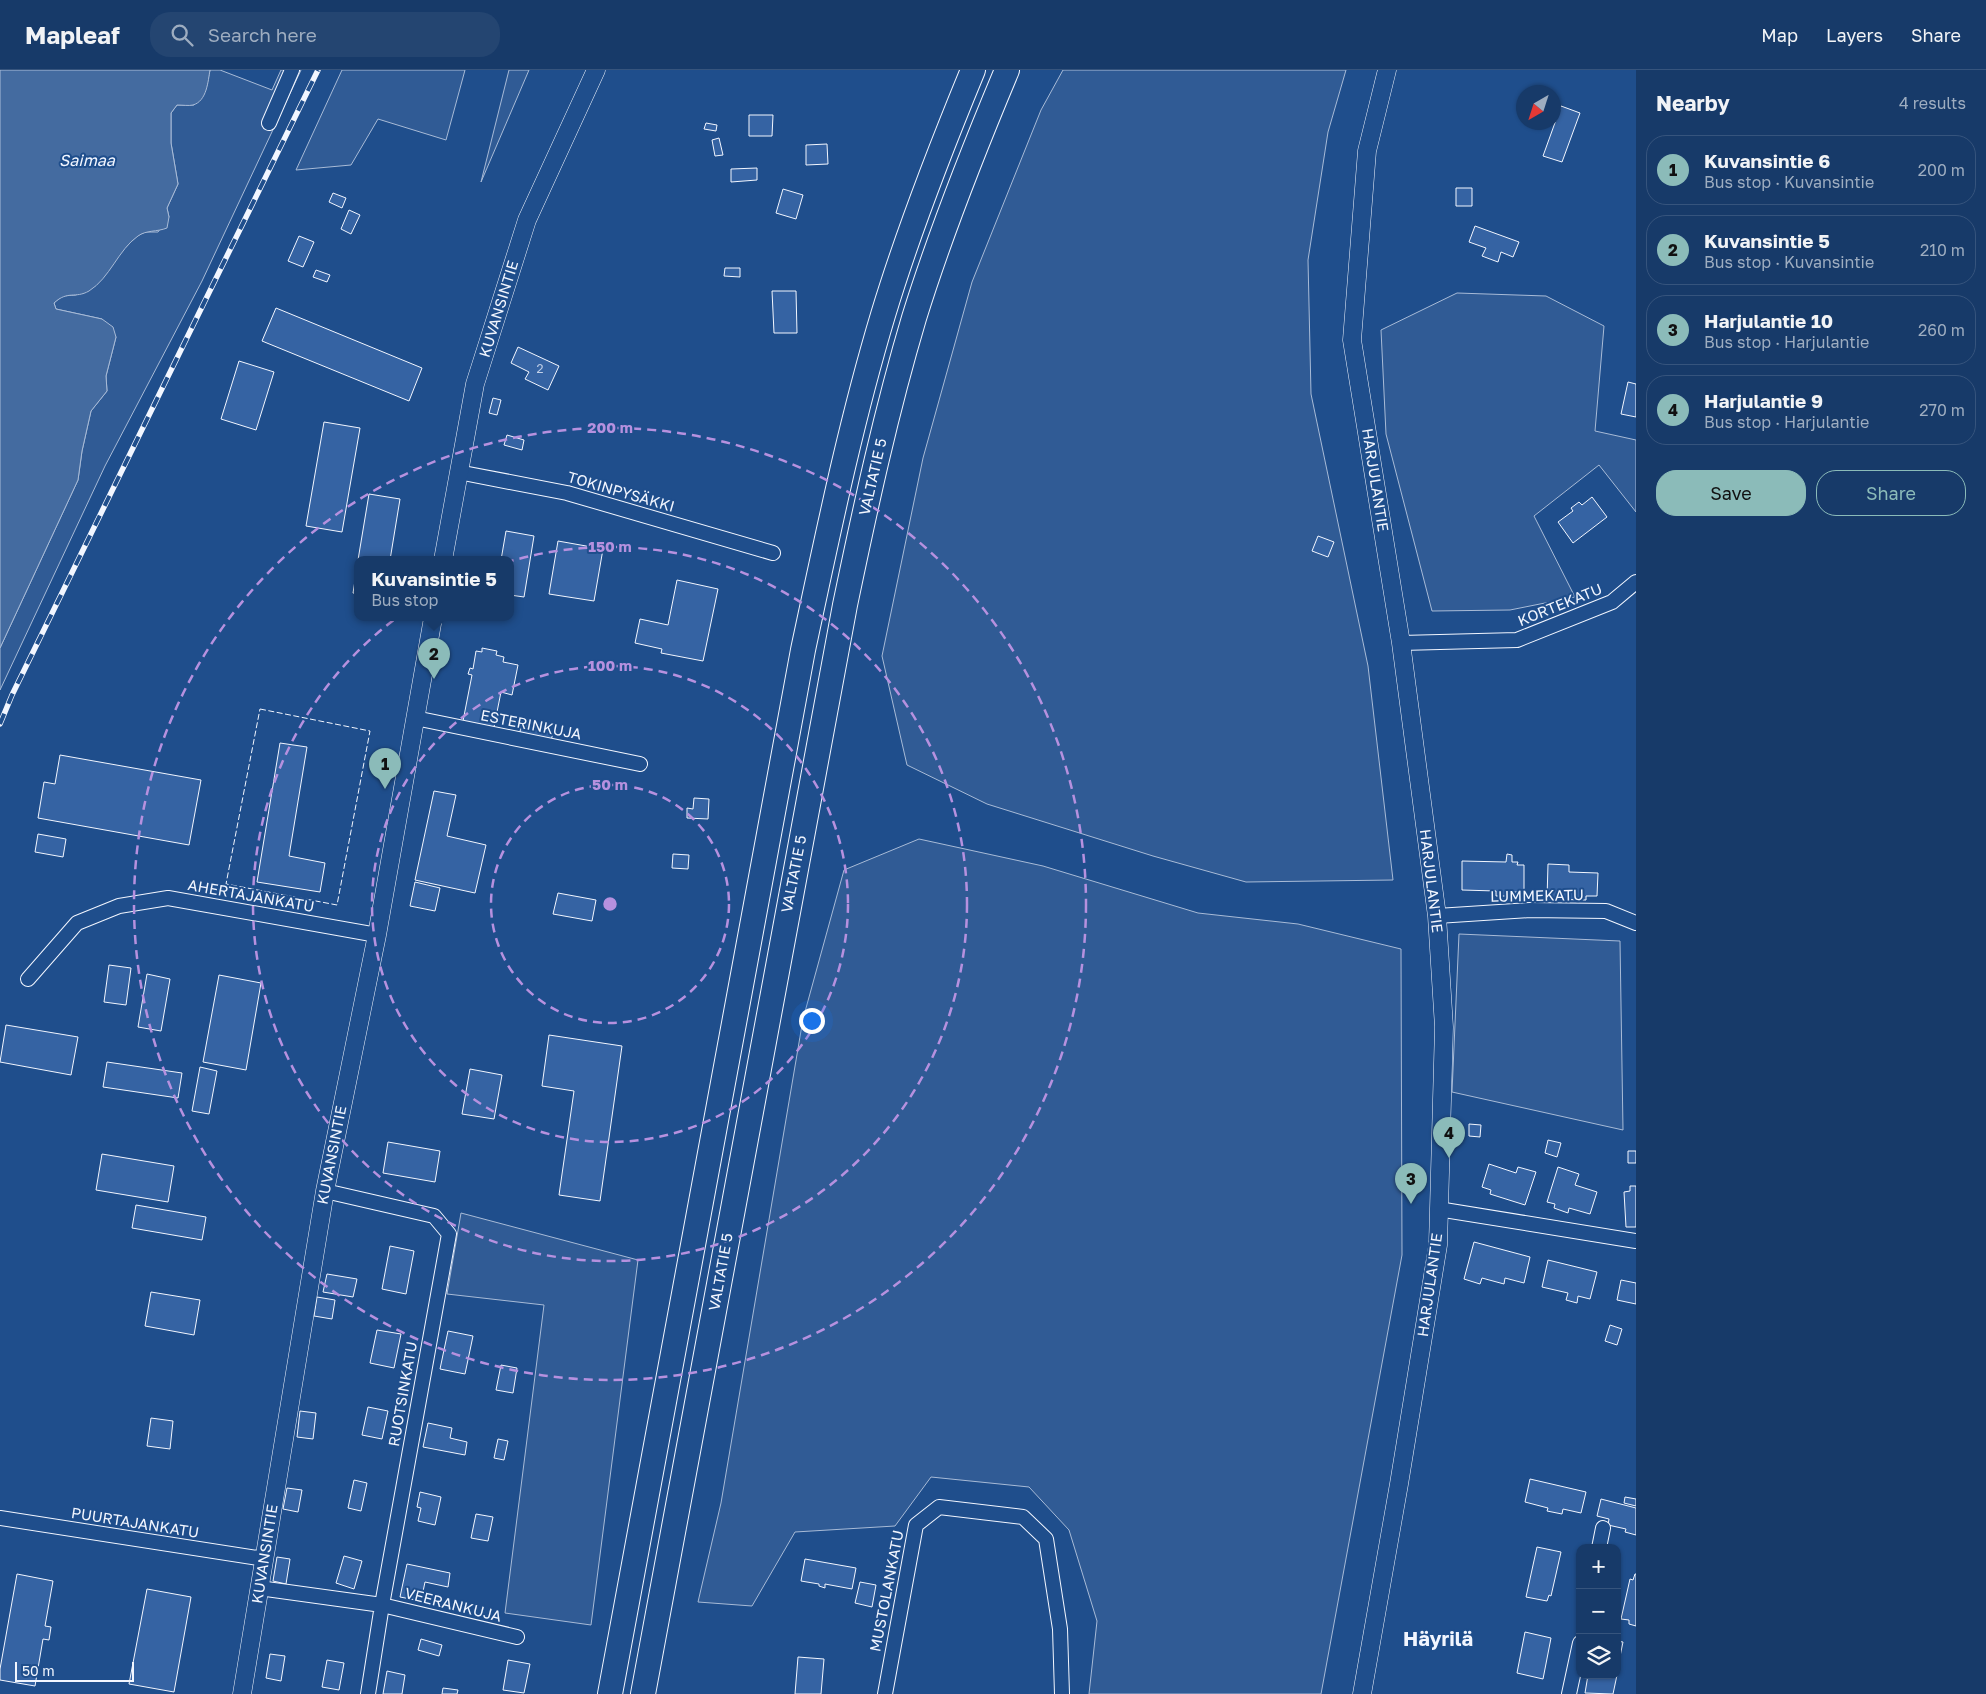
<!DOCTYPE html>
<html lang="en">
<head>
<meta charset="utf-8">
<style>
  body { margin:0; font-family:"Golos Text",sans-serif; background:#244571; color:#f1f3f6 }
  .controls { position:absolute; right:15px; bottom:15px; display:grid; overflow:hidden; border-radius:10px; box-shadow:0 1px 4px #0004 }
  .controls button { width:45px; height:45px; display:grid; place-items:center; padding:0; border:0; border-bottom:1px solid #36547d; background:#173a69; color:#f1f3f6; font:25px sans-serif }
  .compass { position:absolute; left:1516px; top:15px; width:45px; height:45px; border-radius:50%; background:#173a69; box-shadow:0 1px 4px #0004; rotate:219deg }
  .scale { position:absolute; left:15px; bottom:12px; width:119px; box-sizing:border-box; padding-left:5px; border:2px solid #f2f6ff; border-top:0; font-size:14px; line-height:18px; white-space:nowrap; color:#f2f6ff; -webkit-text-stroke:4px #1f4e8c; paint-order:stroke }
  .you { position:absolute; left:811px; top:950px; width:18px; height:18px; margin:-12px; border:4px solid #fff; border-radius:50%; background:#1a73e8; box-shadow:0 0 0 8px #1a73e833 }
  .badge { display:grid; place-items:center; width:32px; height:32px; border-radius:50%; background:#8bbbb9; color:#111; font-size:16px; font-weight:700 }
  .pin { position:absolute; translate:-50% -41px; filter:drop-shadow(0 1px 2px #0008) }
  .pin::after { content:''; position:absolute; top:26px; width:18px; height:15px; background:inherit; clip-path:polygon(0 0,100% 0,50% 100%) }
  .popup { position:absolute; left:354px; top:486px; width:160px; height:65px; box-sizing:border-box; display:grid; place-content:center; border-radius:10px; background:#173a69; filter:drop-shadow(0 1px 4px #0005); font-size:16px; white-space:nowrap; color:#9eadc0 }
  .popup b { font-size:19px; color:#f1f3f6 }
  .popup::after { content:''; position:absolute; left:50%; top:100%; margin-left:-10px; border:10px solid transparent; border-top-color:#173a69 }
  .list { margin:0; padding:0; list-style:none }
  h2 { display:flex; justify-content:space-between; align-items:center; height:65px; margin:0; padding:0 20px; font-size:21px }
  h2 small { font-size:16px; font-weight:400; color:#9eadc0 }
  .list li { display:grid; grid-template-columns:32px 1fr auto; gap:15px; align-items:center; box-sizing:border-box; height:70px; margin:0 10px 10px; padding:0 10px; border:1px solid #36547d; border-radius:20px }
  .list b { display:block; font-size:19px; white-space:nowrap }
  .list p { margin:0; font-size:16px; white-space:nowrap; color:#9eadc0 }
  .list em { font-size:16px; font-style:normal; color:#9eadc0 }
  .actions { display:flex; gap:10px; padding:15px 20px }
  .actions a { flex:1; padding:11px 0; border:1px solid #8bbbb9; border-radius:20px; text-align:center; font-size:18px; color:#8bbbb9 }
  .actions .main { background:#8bbbb9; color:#111 }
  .icon { flex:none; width:28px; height:28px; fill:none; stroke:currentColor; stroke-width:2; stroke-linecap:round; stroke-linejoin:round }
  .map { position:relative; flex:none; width:1636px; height:1624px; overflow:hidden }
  header { display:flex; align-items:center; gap:30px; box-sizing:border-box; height:70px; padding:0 25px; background:#173a69; border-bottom:1px solid #36547d }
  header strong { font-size:24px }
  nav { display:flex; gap:28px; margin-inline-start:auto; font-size:18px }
  .search { width:350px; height:45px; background:#244571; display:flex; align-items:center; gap:12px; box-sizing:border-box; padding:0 18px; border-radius:20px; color:#9eadc0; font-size:19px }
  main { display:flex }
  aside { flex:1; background:#173a69 }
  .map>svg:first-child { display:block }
  .built { fill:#305b95; stroke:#a8bbd7 }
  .water { fill:#446ba0; stroke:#a8bbd7 }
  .building { fill:#3563a3; stroke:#f2f6ff }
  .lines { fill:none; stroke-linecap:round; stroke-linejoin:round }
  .minor-casing { stroke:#f2f6ff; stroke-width:16 }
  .tertiary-casing { stroke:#f2f6ff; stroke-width:19 }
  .trunk-casing { stroke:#f2f6ff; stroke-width:26 }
  .minor { stroke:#1f4e8c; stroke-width:14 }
  .tertiary { stroke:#1f4e8c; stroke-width:18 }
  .trunk { stroke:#1f4e8c; stroke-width:24 }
  .rail-casing { stroke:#f2f6ff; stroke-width:5.5 }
  .rail { stroke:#1f4e8c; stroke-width:4; stroke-dasharray:11; stroke-linecap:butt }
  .fence { stroke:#f2f6ff; stroke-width:1; stroke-dasharray:6 2.5; stroke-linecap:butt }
  .ring { fill:none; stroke:#b691df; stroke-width:2.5; stroke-dasharray:9 6 }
  .labels { text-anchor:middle; stroke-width:4; stroke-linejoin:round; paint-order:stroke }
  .number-label { font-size:12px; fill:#c3d1e8 }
  .street-label { font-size:15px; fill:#f2f6ff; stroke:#1f4e8c }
  .water-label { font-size:16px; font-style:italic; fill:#f2f6ff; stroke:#1f4e8c }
  .district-label { font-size:20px; font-weight:bold; fill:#f2f6ff; stroke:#1f4e8c }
  .centre { fill:#b691df; stroke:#1f4e8c; stroke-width:2.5 }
  .ring-label { font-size:15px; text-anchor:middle; font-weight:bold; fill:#b691df; stroke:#1f4e8c; stroke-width:4; stroke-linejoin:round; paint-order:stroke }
</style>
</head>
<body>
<header>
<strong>Mapleaf</strong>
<div class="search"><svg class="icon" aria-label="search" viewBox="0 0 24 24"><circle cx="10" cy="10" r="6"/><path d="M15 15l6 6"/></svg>Search here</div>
<nav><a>Map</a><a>Layers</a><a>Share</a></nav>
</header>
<main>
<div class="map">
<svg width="1636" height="1624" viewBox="0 0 1636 1624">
  <rect width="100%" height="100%" fill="#1f4e8c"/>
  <path class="built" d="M210,0H220L272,20L281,0H301L202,211L105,396L0,620V578L78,410L82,381L91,341L107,321L106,306L116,267L102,249L56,239L54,233L62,226L76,225L101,209L121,182L137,166L145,162H158L169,147L167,138L178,114L171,73V43L177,35H194L206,19Z
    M342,0H465L446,70L378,49L351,95L296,100Z
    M509,0H529L481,112Z
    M1063,0H1346L1328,62L1308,190L1311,324L1368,596L1393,810L1246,812L1153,786L987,734L907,695L882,586L923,388L972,212L1041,40Z
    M1457,223L1546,226L1604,256L1595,361L1636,370V442L1599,395L1534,446L1575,527L1510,540L1432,541L1386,364L1381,260Z
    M919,769L1043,796L1198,843L1298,854L1401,879L1402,1185L1321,1624H1089L1097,1551L1069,1460L1029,1417L931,1407L895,1456L795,1462L752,1536L698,1532L721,1433L803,949L844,800Z
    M1459,864L1620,871L1623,1060L1452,1022Z
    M461,1143L638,1190L591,1555L505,1543L544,1235L447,1224Z"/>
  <path class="water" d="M0,0H210C208,11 207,31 193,35C189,36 182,35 177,35L171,43V73L178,114L167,138L169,147L167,158C157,162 146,160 138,166C118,180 110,208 89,221C75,229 68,220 54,233L56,239L102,249L113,257L116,267L106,306L107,321L91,341L82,381L78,410L0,578Z"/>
  <path class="building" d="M1561,36L1580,43L1562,92L1543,86Z
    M749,45H773L772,66H749Z
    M706,53L717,55L716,61L704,59Z
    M719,68L723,85L715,86L712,70Z
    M827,74L828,94L806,95V75Z
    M757,98V110L731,112V99Z
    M1456,118H1472V136H1456Z
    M783,119L803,125L796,149L776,143Z
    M333,123L346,128L342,138L329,132Z
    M349,140L360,145L351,164L341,159Z
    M1475,156L1519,172L1513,187L1501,182L1498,192L1482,186L1486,178L1469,172Z
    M299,166L314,172L303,197L288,191Z
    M725,198H740V207L724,206Z
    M316,200L330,205L327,212L313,207Z
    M772,221H796L797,263H774Z
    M276,238L422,298L409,331L262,271Z
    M518,277L559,296L548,320L525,309L529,302L511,293Z
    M239,291L274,302L256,360L221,349Z
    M1628,312L1636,314V347L1621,344Z
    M493,328L501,330L497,345L489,343Z
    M324,352L360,358L342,462L306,456Z
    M507,365L524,370L522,380L504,375Z
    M369,424L400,429L390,490H358Z
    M1592,427L1607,447L1573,473L1558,452L1573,441L1571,438L1579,432L1582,435Z
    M506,461L534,466L524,527L510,525V490H501Z
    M1318,466L1334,472L1328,487L1312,481Z
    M558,471L603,479L594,531L549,524Z
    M358,492V524L353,523Z
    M677,510L718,519L703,591L661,583L662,579L635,573L640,549L668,555Z
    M482,578L497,581L496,585L504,587L503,592L518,595L512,625L501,622L494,657L463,651L472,605L468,604L470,598L473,599L476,581L482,582Z
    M521,655L553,662L550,676L519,669Z
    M280,673L307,677L289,786L325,793L320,822L257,812Z
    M60,685L201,710L189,775L38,748L44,712L55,714Z
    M434,721L456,725L447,766L486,775L475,823L415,810Z
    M694,728L709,729L708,749L687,748V738L693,739Z
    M38,764L66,769L63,787L35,782Z
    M673,784L689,785L688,799L672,798Z
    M1507,784L1512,785V792H1518L1517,795H1524V822H1512L1511,826H1496V821L1462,820V791L1506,792Z
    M1548,794L1569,795V802L1598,803L1597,826H1586V830L1547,829Z
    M415,812L440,818L435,841L410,836Z
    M558,823L596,830L592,851L553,844Z
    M109,895L131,898L126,935L104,932Z
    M147,904L170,909L161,961L138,957Z
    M219,905L261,913L246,1000L203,992Z
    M6,955L78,967L71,1005L0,992Z
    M549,965L622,976L600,1131L559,1125L574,1021L542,1016Z
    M107,992L182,1003L178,1028L103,1017Z
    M200,997L217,1001L209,1044L192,1041Z
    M470,999L502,1005L494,1049L462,1044Z
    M1469,1054L1481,1055L1480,1067L1469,1066Z
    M1548,1070L1561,1073L1557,1087L1545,1083Z
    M388,1072L440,1081L435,1112L383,1103Z
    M1628,1081H1636V1093H1628Z
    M102,1084L174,1096L168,1132L96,1120Z
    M1489,1094L1516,1103L1518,1097L1536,1102L1525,1135L1490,1124L1491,1120L1482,1117Z
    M1558,1097L1579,1104L1575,1115L1597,1122L1590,1144L1569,1138L1568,1143L1554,1138L1555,1134L1547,1132Z
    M1630,1116H1636V1157H1626L1624,1122L1630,1121Z
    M136,1135L206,1147L202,1170L132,1158Z
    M1474,1172L1530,1187L1524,1213L1505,1208L1504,1214L1482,1208L1480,1214L1464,1209Z
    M390,1176L414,1181L406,1224L382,1219Z
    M1548,1190L1597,1202L1590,1229L1578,1226L1577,1233L1566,1230L1568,1223L1542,1217Z
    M327,1204L357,1209L353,1227L323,1222Z
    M1621,1210L1636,1213V1234L1617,1230Z
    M151,1222L200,1230L194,1265L145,1256Z
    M317,1227L335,1230L332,1249L314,1246Z
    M1610,1255L1622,1259L1617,1275L1605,1271Z
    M377,1260L401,1264L394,1298L370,1293Z
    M448,1261L473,1266L465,1304L440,1299Z
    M501,1295L517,1298L513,1323L496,1320Z
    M368,1337L388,1341L382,1369L362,1365Z
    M300,1341L316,1343L313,1369L297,1367Z
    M151,1348L173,1351L170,1379L147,1376Z
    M428,1353L452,1358L450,1368L467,1372L465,1385L423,1377Z
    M498,1369L508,1371L504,1390L494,1388Z
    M1530,1409L1586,1422L1581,1443L1563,1439L1562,1444L1547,1441L1548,1438L1525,1432Z
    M354,1410L367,1413L361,1441L348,1438Z
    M287,1418L302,1420L298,1442L283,1439Z
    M420,1422L441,1427L435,1455L418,1451L421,1438L417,1437Z
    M1625,1427L1636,1429V1436L1624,1433Z
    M1601,1429L1636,1438V1465L1625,1462L1626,1459L1608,1455L1609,1449L1597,1446Z
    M476,1444L493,1447L488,1471L471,1468Z
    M1537,1477L1561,1482L1551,1526L1549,1525L1547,1531L1526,1527Z
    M344,1486L362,1491L354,1519L336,1513Z
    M277,1487L290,1489L286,1514L273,1511Z
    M805,1489L856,1498L852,1519L825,1514V1518L819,1516V1514L801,1511Z
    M407,1494L450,1503L448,1517L425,1512L421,1531L400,1527Z
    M17,1504L53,1511L45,1556L51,1557L49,1570L43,1569L35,1616L0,1610V1599Z
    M1635,1504H1636V1556L1629,1554V1550L1621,1549L1630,1509L1633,1510Z
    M860,1512L876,1515L872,1537L855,1533Z
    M147,1519L191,1527L174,1622L129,1614Z
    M1525,1562L1551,1568L1543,1609L1517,1603Z
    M421,1569L442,1575L439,1586L418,1580Z
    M1617,1571L1623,1572L1617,1601Z
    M270,1584L285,1586L281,1611L266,1608Z
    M798,1587L824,1589L821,1624H795Z
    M327,1590L344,1593L339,1620L322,1617Z
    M508,1590L530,1594L524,1623L503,1620Z
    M387,1601L405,1605L402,1624H383Z
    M1588,1605H1617L1613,1624L1585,1623Z
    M443,1618L458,1620L457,1624H442Z"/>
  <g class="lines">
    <defs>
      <path id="minor" d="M269,53L292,0
        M458,402L567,423L773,483
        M1401,573L1517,570L1612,532L1636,512
        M415,648L640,694
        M1437,846L1530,840L1606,841L1636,853
        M28,909L77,853L119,836L168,828L377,865
        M325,1121L434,1146L449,1164L382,1535L368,1624
        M1438,1139L1636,1171
        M0,1448L264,1489
        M1599,1478L1603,1458
        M259,1518L382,1535L517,1567
        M885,1624L916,1455L939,1437L1023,1447L1046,1469L1060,1559L1062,1624
        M1569,1624L1580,1573"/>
      <path id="tertiary" d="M443,490L475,314L527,150L596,0
        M242,1624L325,1121L377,865L433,548
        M1362,1624L1399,1414L1438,1175L1444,957L1437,846L1401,573L1352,270L1367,81L1387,0"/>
      <path id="trunk" d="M610,1624L803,580C827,468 850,355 883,245C908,162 940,80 973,0
        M643,1624L845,535C865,439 886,342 914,248C940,164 973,81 1007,0"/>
    </defs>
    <use href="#minor" class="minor-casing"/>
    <use href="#tertiary" class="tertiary-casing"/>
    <use href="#trunk" class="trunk-casing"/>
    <use href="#minor" class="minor"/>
    <use href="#tertiary" class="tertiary"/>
    <use href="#trunk" class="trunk"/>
    <defs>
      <path id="rail" d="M0,654L12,625L318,0"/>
    </defs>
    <use href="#rail" class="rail-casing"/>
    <use href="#rail" class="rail"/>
    <path class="fence" d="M260,639L370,661L337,835L226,814Z"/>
  </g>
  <g class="ring">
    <circle cx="610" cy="834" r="119"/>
    <circle cx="610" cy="834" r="238"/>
    <circle cx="610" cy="834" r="357"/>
    <circle cx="610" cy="834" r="476"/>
  </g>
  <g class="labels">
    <g class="number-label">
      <text x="540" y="303">2</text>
    </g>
    <g class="street-label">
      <text transform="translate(499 239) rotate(-73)" y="5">KUVANSINTIE</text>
      <text transform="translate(873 407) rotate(-77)" y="5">VALTATIE 5</text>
      <text transform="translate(1375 410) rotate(81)" y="5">HARJULANTIE</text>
      <text transform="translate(621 422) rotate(16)" y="5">TOKINPYSÄKKI</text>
      <text transform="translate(1560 535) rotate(-22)" y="5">KORTEKATU</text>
      <text transform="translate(531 655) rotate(11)" y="5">ESTERINKUJA</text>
      <text transform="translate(794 804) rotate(-79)" y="5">VALTATIE 5</text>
      <text transform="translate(1431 811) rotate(83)" y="5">HARJULANTIE</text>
      <text transform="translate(251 826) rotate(10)" y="5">AHERTAJANKATU</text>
      <text transform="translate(1537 826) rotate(-1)" y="5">LUMMEKATU</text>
      <text transform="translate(332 1085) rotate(-79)" y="5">KUVANSINTIE</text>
      <text transform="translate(721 1202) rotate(-80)" y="5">VALTATIE 5</text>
      <text transform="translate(1430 1215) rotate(-82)" y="5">HARJULANTIE</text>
      <text transform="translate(403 1324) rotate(-80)" y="5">RUOTSINKATU</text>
      <text transform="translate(135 1453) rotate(9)" y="5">PUURTAJANKATU</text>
      <text transform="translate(265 1484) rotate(-81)" y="5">KUVANSINTIE</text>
      <text transform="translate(887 1521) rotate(-79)" y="5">MUSTOLANKATU</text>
      <text transform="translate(453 1535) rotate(14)" y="5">VEERANKUJA</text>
    </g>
    <g class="water-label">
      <text x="87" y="96">Saimaa</text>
    </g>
    <g class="district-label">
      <text x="1438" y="1576">Häyrilä</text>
    </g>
  </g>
  <circle cx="610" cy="834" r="8" class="centre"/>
  <g class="ring-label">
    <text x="610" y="363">200 m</text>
    <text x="610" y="482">150 m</text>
    <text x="610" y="601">100 m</text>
    <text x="610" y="720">50 m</text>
  </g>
</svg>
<div class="controls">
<button>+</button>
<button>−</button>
<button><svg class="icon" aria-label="layers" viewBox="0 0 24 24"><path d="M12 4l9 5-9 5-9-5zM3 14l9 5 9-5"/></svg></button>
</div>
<svg class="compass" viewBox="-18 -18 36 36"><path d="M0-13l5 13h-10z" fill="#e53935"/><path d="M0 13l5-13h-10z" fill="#9eadc0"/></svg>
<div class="scale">50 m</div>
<div class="you"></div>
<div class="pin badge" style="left:385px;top:719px">1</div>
<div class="pin badge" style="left:434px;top:609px">2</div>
<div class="popup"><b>Kuvansintie 5</b>Bus stop</div>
<div class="pin badge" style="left:1411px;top:1134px">3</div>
<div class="pin badge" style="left:1449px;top:1088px">4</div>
</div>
<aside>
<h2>Nearby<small>4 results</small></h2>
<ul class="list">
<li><span class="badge">1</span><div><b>Kuvansintie 6</b><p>Bus stop · Kuvansintie</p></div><em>200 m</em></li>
<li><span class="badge">2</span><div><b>Kuvansintie 5</b><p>Bus stop · Kuvansintie</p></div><em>210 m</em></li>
<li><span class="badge">3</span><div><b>Harjulantie 10</b><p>Bus stop · Harjulantie</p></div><em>260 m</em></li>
<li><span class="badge">4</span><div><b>Harjulantie 9</b><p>Bus stop · Harjulantie</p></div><em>270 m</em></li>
</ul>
<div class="actions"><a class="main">Save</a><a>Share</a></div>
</aside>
</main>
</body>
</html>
